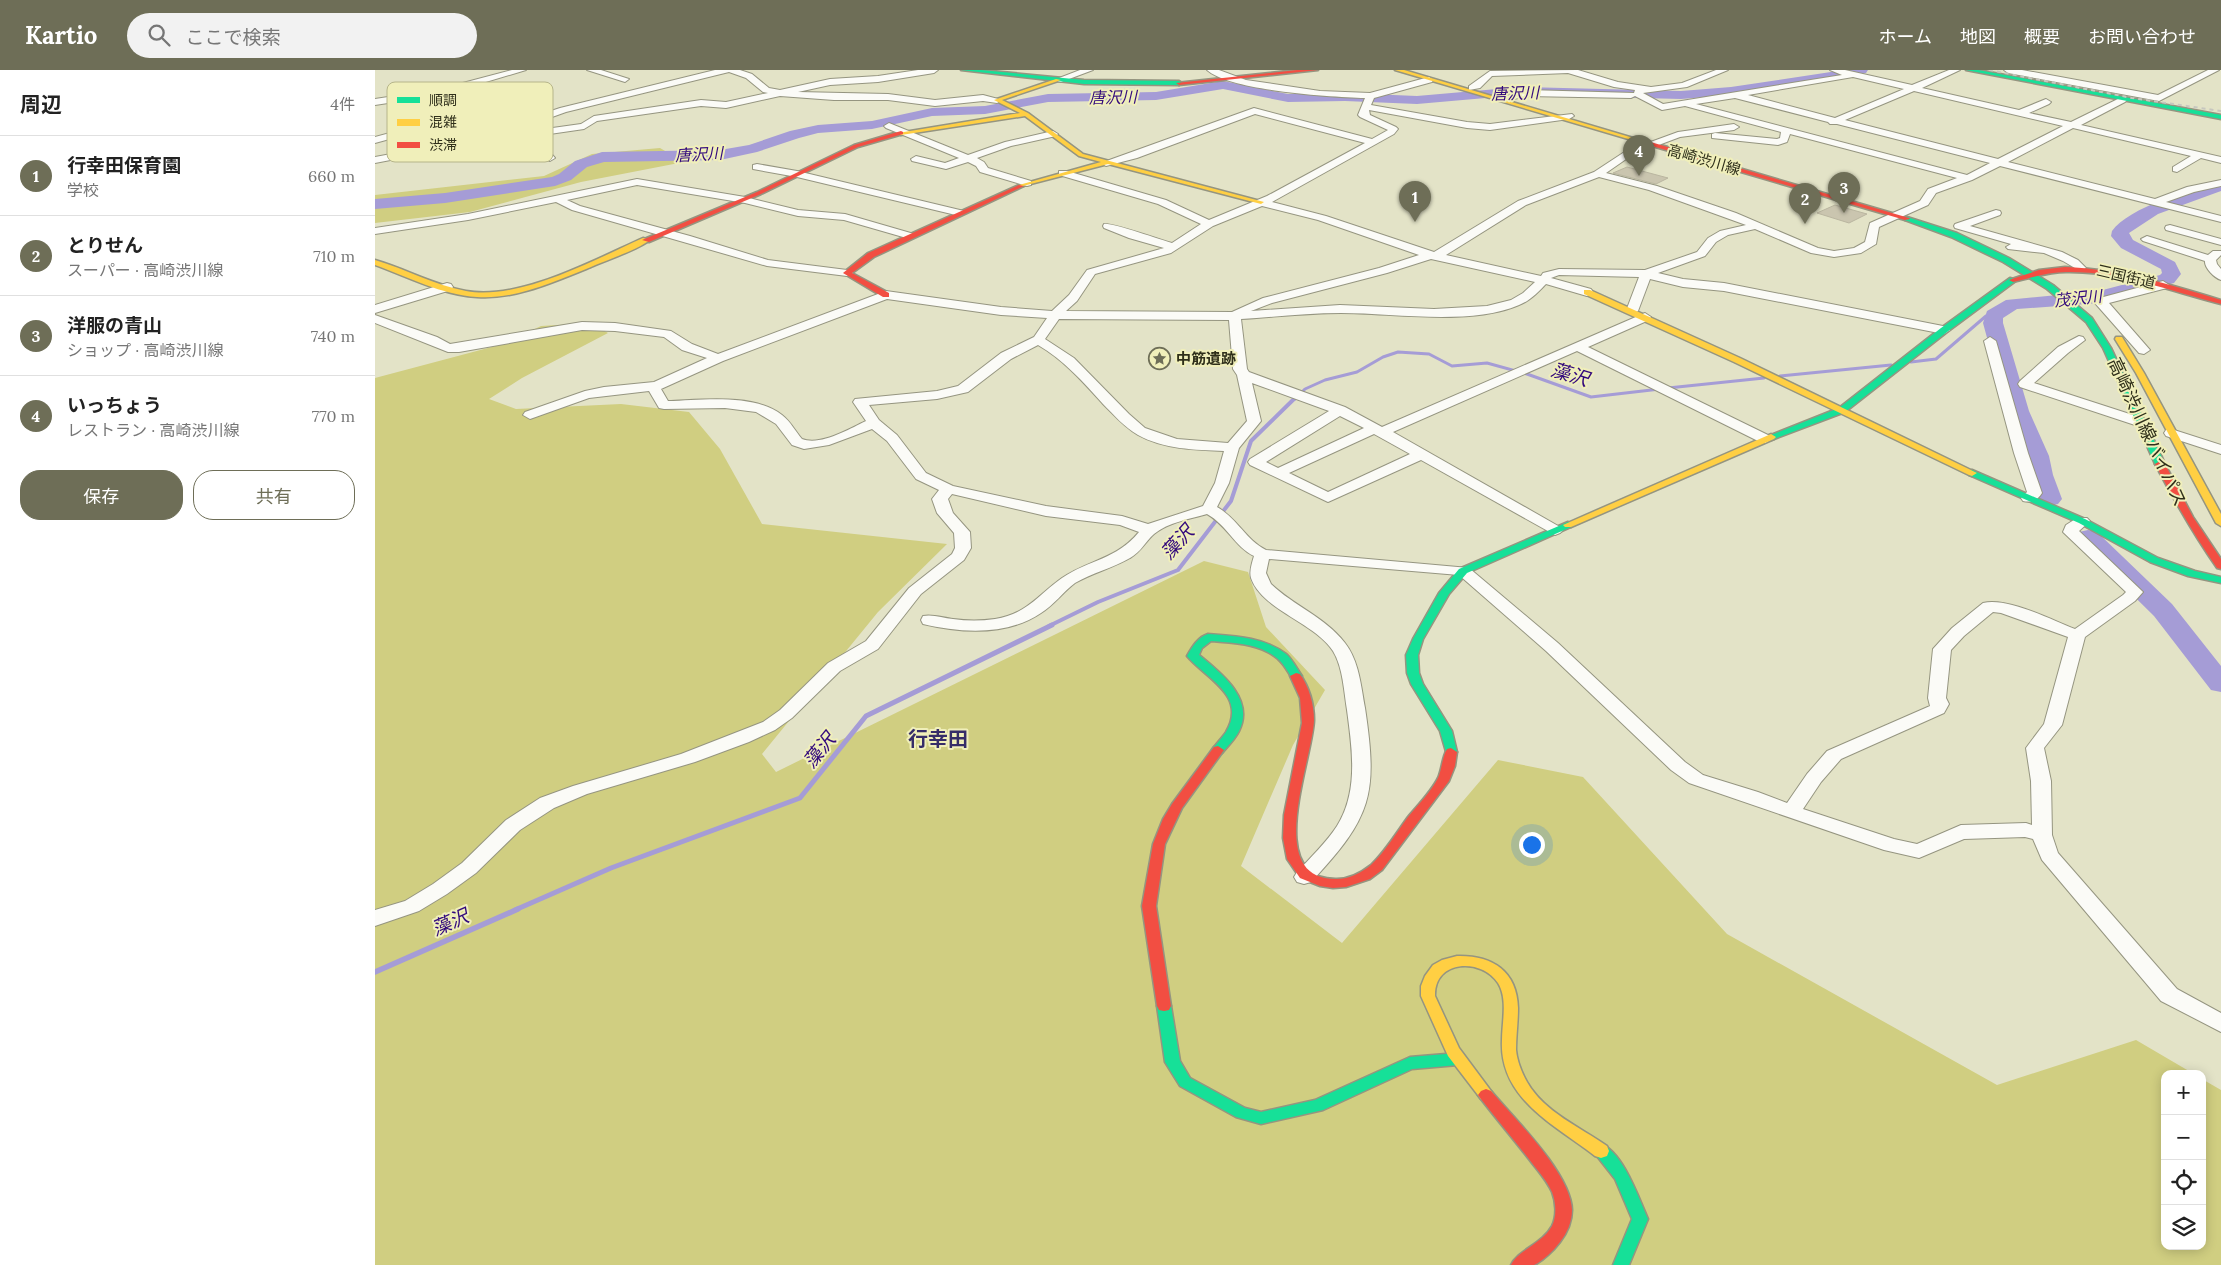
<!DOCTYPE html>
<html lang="ja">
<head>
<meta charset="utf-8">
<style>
  body { margin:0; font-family:Lora,"Noto Sans JP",serif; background:#f2f2f2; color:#222 }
  .controls { position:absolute; right:15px; bottom:15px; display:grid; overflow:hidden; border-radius:10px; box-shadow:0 2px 12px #0003 }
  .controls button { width:45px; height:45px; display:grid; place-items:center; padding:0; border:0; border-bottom:1px solid #e0e0e0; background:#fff; color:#222; font:25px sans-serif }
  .you { position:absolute; left:1156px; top:774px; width:18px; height:18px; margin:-12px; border:4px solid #fff; border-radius:50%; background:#1a73e8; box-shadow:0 0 0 8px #1a73e833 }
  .badge { display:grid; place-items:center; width:32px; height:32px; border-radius:50%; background:#6e6e57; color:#fff; font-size:16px; font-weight:700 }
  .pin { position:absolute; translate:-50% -41px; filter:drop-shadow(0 1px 2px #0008) }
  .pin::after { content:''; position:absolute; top:26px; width:18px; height:15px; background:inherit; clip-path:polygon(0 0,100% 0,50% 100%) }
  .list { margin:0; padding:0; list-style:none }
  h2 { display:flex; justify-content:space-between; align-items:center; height:65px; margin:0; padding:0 20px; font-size:21px }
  h2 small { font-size:16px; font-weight:400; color:#767676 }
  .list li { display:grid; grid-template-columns:32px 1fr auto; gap:15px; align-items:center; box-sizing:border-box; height:80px; padding:0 20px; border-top:1px solid #e0e0e0 }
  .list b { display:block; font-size:19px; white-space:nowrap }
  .list p { margin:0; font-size:16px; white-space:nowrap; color:#767676 }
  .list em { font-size:16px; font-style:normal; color:#767676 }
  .actions { display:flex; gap:10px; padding:15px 20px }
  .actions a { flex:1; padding:11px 0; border:1px solid #6e6e57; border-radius:20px; text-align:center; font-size:18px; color:#6e6e57 }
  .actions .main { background:#6e6e57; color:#fff }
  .icon { flex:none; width:28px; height:28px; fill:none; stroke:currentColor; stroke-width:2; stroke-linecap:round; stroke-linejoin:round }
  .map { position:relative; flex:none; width:1846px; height:1195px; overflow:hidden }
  header { display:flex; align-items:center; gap:30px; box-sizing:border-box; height:70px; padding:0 25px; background:#6e6e57; color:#fff }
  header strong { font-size:24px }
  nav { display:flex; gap:28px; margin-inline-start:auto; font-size:18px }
  .search { width:350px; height:45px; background:#f2f2f2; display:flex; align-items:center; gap:12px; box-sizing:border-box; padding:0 18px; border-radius:28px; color:#767676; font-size:19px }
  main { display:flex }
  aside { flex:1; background:#fff }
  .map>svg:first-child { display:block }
  .forest { fill:#d0ce81 }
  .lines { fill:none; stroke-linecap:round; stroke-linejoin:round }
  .stream-far3 { stroke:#a59cd6; stroke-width:3 }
  .stream-far2 { stroke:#a59cd6; stroke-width:4 }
  .stream-far1 { stroke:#a59cd6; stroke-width:5 }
  .stream { stroke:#a59cd6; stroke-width:5.5 }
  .river { fill:#a59cd6; fill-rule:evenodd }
  .building { fill:#cac5af; stroke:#bab6a0 }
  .street-casing { stroke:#959580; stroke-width:2 }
  .fast-casing { stroke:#959580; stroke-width:3 }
  .slow-casing { stroke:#959580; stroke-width:3 }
  .jam-casing { stroke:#959580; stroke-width:3 }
  .street { fill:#fbfbf7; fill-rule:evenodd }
  .fast { fill:#16e098; fill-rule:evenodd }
  .slow { fill:#ffcf43; fill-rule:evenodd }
  .jam { fill:#f24e42; fill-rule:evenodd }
  .rail { stroke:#c7c7bf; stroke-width:2; stroke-dasharray:4 4; stroke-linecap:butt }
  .labels { text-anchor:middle; stroke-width:4; stroke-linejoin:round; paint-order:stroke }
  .far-street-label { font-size:15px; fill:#2f2f1a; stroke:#f0efba }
  .far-poi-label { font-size:15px; font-weight:bold; fill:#2f2f1a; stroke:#f0efba; text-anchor:start }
  .far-water-label { font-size:16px; font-style:italic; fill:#32097d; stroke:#f0efba }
  .street-label { font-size:18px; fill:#2f2f1a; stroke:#f0efba }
  .water-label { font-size:19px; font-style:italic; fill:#32097d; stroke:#f0efba }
  .quarter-label { font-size:20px; font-weight:bold; fill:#362d68; stroke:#f0efba }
  .key { fill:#f0efba; stroke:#b6b58a; stroke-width:1 }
  .key-label { font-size:14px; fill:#2f2f1a }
</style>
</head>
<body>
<header>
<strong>Kartio</strong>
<div class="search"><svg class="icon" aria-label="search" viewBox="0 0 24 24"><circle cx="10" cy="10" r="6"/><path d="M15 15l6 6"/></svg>ここで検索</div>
<nav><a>ホーム</a><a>地図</a><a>概要</a><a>お問い合わせ</a></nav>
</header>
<main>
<aside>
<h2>周辺<small>4件</small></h2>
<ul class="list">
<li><span class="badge">1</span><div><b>行幸田保育園</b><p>学校</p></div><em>660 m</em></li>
<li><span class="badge">2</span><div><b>とりせん</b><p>スーパー · 高崎渋川線</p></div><em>710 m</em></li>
<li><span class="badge">3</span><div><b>洋服の青山</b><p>ショップ · 高崎渋川線</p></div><em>740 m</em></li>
<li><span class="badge">4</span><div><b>いっちょう</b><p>レストラン · 高崎渋川線</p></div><em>770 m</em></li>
</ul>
<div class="actions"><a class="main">保存</a><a>共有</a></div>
</aside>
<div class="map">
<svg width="1846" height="1195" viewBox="0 0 1846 1195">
  <rect width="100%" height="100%" fill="#e3e3c7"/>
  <path class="forest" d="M285,78L309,92L206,112L95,142L0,153V125L169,106L217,84Z
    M216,253L233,263L147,308L114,329L141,339L246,334L314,342L345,379L387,454L572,474L503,542L387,684L401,702L829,491L873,502L891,557L950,620L918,675L866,796L967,873L1123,690L1208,707L1352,864L1622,1015L1761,970L1819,1004H1790V1176H1827V1009L1846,1020V1195H0V308L128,274L166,256Z"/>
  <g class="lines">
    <path class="stream-far3" d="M1536,292L1561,289L1611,246L1619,245
      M1405,306L1516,295
      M1293,318L1389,308
      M920,329L930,319L950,310L982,302L1008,287L1023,282L1054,284L1077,296L1112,293L1152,304L1216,327L1285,319"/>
    <path class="stream-far2" d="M674,556L723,532L803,500L856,431L876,371L921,327"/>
    <path class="stream-far1" d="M140,840L236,798L425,728L491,646L677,555"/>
    <path class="stream" d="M0,902L143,839"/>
    <path class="river" d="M1469,0H1493L1491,3L1465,9L1356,25L1306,29L1145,25L1042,34L970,31L913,32L848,19L781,30L673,32L610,44L557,46L497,59L443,63L424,68L382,82L345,90L229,92L212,97L196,110L180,116L70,133L0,139V129L70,123L177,107L184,104L200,91L227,82L345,80L374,75L415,61L443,55L497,51L557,38L610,36L673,24L781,22L848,11L913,24L970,23L1042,26L1145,17L1306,21L1356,17Z
      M1846,111V121L1783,144L1754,163L1758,170L1800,192L1806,204L1799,213L1725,233L1642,239L1628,248V253L1654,341L1674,386L1678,405L1687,429L1683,434L1675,436L1667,434L1654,405L1652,386L1632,341L1608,253L1612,241L1631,230L1724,221L1785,205L1787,203L1786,199L1746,178L1736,166L1737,161C1753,138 1818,118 1846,111Z
      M1713,460L1722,462L1797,534L1846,596V622L1836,620L1779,546L1704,472L1701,467L1704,462Z"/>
  </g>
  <path class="building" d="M1252,97L1293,108L1281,114L1238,103Z
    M1460,135L1492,144L1474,153L1442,143Z"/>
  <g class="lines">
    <defs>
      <path id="street" d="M137,0H151L74,23L83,27L99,42L134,55L185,38L340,0H365L377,4L394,18L405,20L455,9L503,6L543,0H563L559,3L503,12L455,15L423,22L513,24L560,30L608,25L627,30L622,33L608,31L560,36L513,30H459L405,26L351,38L326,36L222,51L209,59L161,66L180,88L175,91L171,90L144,58L98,74L0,93V87L96,69L125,58L95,47L0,73V67L89,43L77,31L65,25L0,35V29L65,19ZM354,2L371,8L388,22L393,23L351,32L326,30L219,46L206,54L156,61L152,56L191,42Z
        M212,0H226L254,9L250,12Z
        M705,0H718L686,12L679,10Z
        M832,0H844L871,10L945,21L995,23L1054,7L1058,10L1057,12L999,28L996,35L1092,52L1115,54L1197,44L1199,46L1194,49L1115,60L1092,58L994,40L995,45L1021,57L1023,59L1019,64L897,132L951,146L1059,182L1143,131L1219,102L1251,81L1303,62L1359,54L1364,57L1359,60L1305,67L1257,85L1231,103L1282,116L1361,143L1443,178L1459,181L1479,178L1490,172L1495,153L1545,131L1553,119L1582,108L1415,64L1412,72L1403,75L1337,68V64L1340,63L1402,69L1405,68L1406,62L1310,36L1287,40L1260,26L1256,28L1152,26L1130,31L1125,28L1152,20L1259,23L1260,20L1239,17L1193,3L1117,6L1105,18L1094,20V16L1115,1L1203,0L1243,12L1276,17L1307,13L1341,0H1353L1312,17L1268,23L1288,34L1467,5L1455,0H1470L1537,15L1574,0H1585L1547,18L1644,40L1671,29L1676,32L1674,34L1654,43L1696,52L1747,27L1752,30L1750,32L1706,55L1846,87V93L1826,88L1802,102L1798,101V97L1816,86L1698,58L1633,92L1780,129L1812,117L1846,110V116L1819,122L1791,132L1846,146V152L1625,96L1597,110L1561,123L1553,135L1504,157L1501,174L1486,183L1459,187L1436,183L1380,159L1353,165L1341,172L1330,186L1283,203L1308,209L1349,213L1573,257L1575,260L1569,264L1349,221L1308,217L1275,209L1263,241L1257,245L1251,241L1264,207L1184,205L1176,208L1216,219L1218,222L1212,226L1171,214C1163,222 1155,231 1144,235C1096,256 1018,243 966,243C933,243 899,247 866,249L872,299L874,302L970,337L1007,357L1270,243L1276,247L1274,250L1213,277L1395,366L1397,369L1390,373L1385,372L1202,281L1018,362L1185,457L1188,460L1185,463L1180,465L1046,390L953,432L875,395L873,392L875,389L954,341L877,313L886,351L864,378L854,413L842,437C862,448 871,470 891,480L1094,498L1183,573L1310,692L1328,705L1383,722L1412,733L1432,704L1452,681L1555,636L1553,628L1558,579L1577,558L1608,533C1633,527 1676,550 1700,559L1748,525L1751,522L1688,462L1691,455L1702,448H1712L1715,451L1704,461L1768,522L1760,531L1710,567L1687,655L1669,678L1676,711L1677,765L1683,783L1802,919L1846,943V962L1786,931L1667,790L1658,769L1650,767L1589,769L1544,788L1509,780L1314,713L1296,700L1171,581L1084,505L894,489L891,503L896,514C919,536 950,547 970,573C984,591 986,616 990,638C1003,725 997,747 936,812L929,814L922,812L919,807L922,802C936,787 951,773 962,756C984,721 977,678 972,640C969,622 968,597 958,581C939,552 887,540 876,508C874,501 877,493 879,486C860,477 852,455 832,444C816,449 793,452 779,464C770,472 766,482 755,488C738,498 717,503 700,513C688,522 679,535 666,543C632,566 586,563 548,554L546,550L548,546C558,544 568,548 578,549C592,551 606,551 620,549C652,544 663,525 687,508C715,489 741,490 764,462L745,455L671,446L577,424L573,429L578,443L595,462L596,478L589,490L546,524L503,579L465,601L417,648L400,660L374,672L320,692L212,724L179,738L145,760L101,803L72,824L44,841L0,856V840L30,831L58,814L87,793L131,750L165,728L198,716L306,684L388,652L405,640L453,593L491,571L534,518L577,484L580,478L579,463L562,443L557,429L564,420L541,409L512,371L497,359L454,375L429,379L417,375L401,354L381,342L350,338L289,339L284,338L274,321L214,328L155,349L148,345L150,342L210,321L229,317L279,312L332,288L307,280L289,267L240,261L207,260L84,282H73L0,253V245L62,267L75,274L207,252L240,253L296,261L317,274L343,284L511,221L626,237L677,241L694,225L712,200L789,178L754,168L729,158L728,156L729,154C735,152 786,170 797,173L826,154L783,134L684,105V101H692L791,130L834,150L892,126L990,73L880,44L762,88L731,96L726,93L879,38L997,69L1013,60L985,47L983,45L990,28C956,27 856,21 832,0ZM1478,7L1529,19L1460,48L1373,25ZM1539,21L1688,56L1623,89L1470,50ZM1360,28L1453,52L1455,54H1462L1615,93L1592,105L1321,34ZM1224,107L1274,120L1371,155L1345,161L1333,168L1322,182L1270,200L1184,199L1168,203L1166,206L1071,185L1151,135ZM887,136L943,150L1044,185L1004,198L888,228L857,242L691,241L702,231L720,204L796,183L838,156ZM1056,189L1160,212L1148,223L1136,230L1112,236L1059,239L965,235L876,241L897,233L1012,203ZM512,229L626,245L672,248L659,267L626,283L583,316L562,321L480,329L478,332L491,351C474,359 446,376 427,369C420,361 416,352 407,345C379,323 327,330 293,331L286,319L348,291ZM684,249L854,250L858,299L862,305L872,351L853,373L802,369L770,358L754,344L699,288L670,269ZM663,275C689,290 708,312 728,334C739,345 749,357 763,365C788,379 820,380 849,381L840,413L828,436L773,454L747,446L671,436L578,416L551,403L522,365L504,350L494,335L562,329L593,322L636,289ZM965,346L989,358L903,398L891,392ZM999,364L1035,384L953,422L914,403ZM1618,542L1626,543L1693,567L1669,654L1651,678L1656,711L1657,755L1651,753L1586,755L1542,774L1519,769L1428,739L1446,712L1466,689L1569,643L1574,634L1571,628L1576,580L1589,566Z
        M1629,0H1647L1783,25L1833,0H1844L1784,31L1633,3Z
        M514,53L593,85L630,72L678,61L683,64L681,66L636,76L602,88L609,92L613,98L656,111V115L652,116L605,102L601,96L593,92L571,99L537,91L536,89L541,86L570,93L584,88L511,58L509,56Z
        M382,94L422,101L589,141L590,143L585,146L422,107L378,99V95Z
        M262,109L370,127L423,140L470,144L539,164L541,166L535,169L469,150L423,146L370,133L262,115L192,130L205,136L315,166L393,190L472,200L478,203L472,206L392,196L197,140L181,132L93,150L0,164V158L93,144Z
        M1621,140L1625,141L1626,143L1625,145L1595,156L1687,182L1703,190L1711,198L1705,201L1688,191L1669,183L1633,179L1631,177L1636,174L1580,158L1579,156L1580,154Z
        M1795,155L1846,169V175L1791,160L1790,158L1791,156Z
        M1772,166L1833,185L1838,181H1846V185L1841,190L1842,194L1846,199V210C1839,208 1829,197 1830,191L1768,171L1766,169Z
        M1788,211L1794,215L1792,218L1734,233L1775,280L1769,284L1764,283L1719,232L1721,229Z
        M72,213L76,214L78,217L76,220L0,243V235Z
        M1704,266L1708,267L1710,270L1693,283L1659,313L1770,349L1772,352L1770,355H1760L1645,317L1643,314L1645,311L1683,277Z
        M1615,267L1621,271L1653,383L1667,423C1663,430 1656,433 1648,431L1646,428L1652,422L1639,383L1609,271Z
        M1796,359L1846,375V384L1791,366L1789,363L1791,360Z"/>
      <path id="fast" d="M586,0H606L709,10L804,11L807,13L804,15L709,14Z
        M1591,0H1603L1846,45V49Z
        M1532,147L1582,163L1634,188L1678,215L1717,248L1736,278L1790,394L1788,396H1782L1780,394L1728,278L1711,252L1672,219L1628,192L1576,167L1530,150L1529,149Z
        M1635,208L1642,210L1572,262L1470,342L1399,369L1396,370L1391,367L1464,338L1566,258Z
        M1597,400L1710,449L1783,488L1820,501L1846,507V513L1813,506L1775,492L1704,453L1594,405V401Z
        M1193,452L1198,455L1196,457L1092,503L1074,524L1048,569L1043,585L1044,603L1048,614L1077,661L1082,682L1076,686L1072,685L1065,661L1036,614L1032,603L1031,585L1038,569L1064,523L1084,499Z
        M833,564C859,566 889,567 911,584C917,589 922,599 927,606L921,609L917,608C913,602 909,594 903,589C885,573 858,573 836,571L827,578L824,585C846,603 880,629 864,661C860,669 853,676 847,683L843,684L837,680C841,674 847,668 851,662C873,625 830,608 812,586C817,577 823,567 833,564Z
        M789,931L794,932L796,936L805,991L815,1008L870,1038L886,1042L940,1030L1035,987L1083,983L1088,985L1090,989L1088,993L1083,995L1037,999L948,1040L886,1054L861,1047L805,1016L790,992L782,936L784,932Z
        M1226,1074C1248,1082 1264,1129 1273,1149L1254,1195H1238L1257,1149L1240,1109L1218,1081L1220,1076Z"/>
      <path id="slow" d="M1020,0H1029L1265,70L1260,71Z
        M681,9L686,10L627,30L653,43L708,84L889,132L886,134L733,94L644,117V115L726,92L704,86L650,46L526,65L523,63L645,43L619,30Z
        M268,168L275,170C262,180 232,190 216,197C181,211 140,230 102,227C67,225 33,207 0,195V190C31,199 59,215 91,221C144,231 219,190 268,168Z
        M1209,220H1215L1365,288L1602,403L1597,406L1594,405L1359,292L1209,224Z
        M1741,267H1747L1769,303L1846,444V456L1841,453L1761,303L1740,269Z
        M1396,364L1401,367L1399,369L1196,457H1190L1188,455Z
        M1082,886C1117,885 1142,901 1143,938C1143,952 1141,966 1141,980C1142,991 1147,1003 1152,1012C1169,1042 1205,1057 1232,1076L1234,1081L1232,1086L1226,1088L1220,1086C1180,1055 1124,1029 1127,970C1127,952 1133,929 1123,913C1107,888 1059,889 1060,926L1084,978L1116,1021L1119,1025L1116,1029L1111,1031L1106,1029L1073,986L1046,926V916L1050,906L1058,895L1067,890Z"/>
      <path id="jam" d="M922,0H943L804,15L801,13Z
        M526,61L528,62V64L483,77L386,124L274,172L267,170L382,122L479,75Z
        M1262,68L1534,148L1535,149L1530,150L1260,71V69Z
        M644,115L649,116L499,187L477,203L514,223V227H508L468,203L493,183Z
        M1690,197C1744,199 1794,214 1846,230V234C1795,221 1745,201 1691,202C1673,202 1656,208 1638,212L1634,210L1664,200Z
        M1785,391L1790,394L1818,447L1846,489V499L1842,498C1819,465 1799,430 1780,394Z
        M921,603L925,604C934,617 939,634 939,650C938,689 887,811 962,809C974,809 986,803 996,795C1010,782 1022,762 1033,747C1043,735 1056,722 1063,708C1067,699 1067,688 1072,679L1076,678L1082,682L1080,696L1074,711L1007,800L995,809L971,817L958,818L945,816L925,808L912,789L908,768L909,745L927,653L925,628L915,606Z
        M843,676L849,680L807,738L790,774L781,836L796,936L794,940L789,941L784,940L782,936L767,836L778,774L788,749L797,734L839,677Z
        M1111,1019L1116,1021C1140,1049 1196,1104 1197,1140C1197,1152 1192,1163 1185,1172C1179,1180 1168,1191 1159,1195C1152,1195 1142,1195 1136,1195C1142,1181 1168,1173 1177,1156C1182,1146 1181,1132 1177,1122C1172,1111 1164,1102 1157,1093C1140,1071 1123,1051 1106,1029L1103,1025L1106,1021Z"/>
    </defs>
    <use href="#street" class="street-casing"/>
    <use href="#fast" class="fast-casing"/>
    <use href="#slow" class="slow-casing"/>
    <use href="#jam" class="jam-casing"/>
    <use href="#street" class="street"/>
    <use href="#fast" class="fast"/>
    <use href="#slow" class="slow"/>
    <use href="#jam" class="jam"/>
    <path class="rail" d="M1614,0L1757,28L1846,41"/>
  </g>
  <defs>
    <symbol id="sight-ring" viewBox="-11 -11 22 22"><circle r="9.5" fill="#f0efba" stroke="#6e6e57" stroke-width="1.5"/><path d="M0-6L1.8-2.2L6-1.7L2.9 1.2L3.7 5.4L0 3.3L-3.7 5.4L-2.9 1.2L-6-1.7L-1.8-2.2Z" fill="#6e6e57"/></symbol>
  </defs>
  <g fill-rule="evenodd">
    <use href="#sight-ring" x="772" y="276" width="25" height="25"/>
  </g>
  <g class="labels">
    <g class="far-street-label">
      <text transform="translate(1329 90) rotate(16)" y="5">高崎渋川線</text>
      <text transform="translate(1751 207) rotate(13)" y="5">三国街道</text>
    </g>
    <g class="far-poi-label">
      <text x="801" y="294">中筋遺跡</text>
    </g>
    <g class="far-water-label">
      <text transform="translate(1140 23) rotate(-2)" y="6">唐沢川</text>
      <text transform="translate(738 27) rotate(-1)" y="6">唐沢川</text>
      <text transform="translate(324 84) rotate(-3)" y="6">唐沢川</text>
      <text transform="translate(1703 228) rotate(-6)" y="6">茂沢川</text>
    </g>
    <g class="street-label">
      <text transform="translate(1772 362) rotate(65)" y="6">高崎渋川線バイパス</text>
    </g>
    <g class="water-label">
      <text transform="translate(1195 304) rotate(17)" y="7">藻沢</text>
      <text transform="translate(802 472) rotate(-48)" y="7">藻沢</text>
      <text transform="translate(444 680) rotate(-51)" y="7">藻沢</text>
      <text transform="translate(75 852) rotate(-24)" y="7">藻沢</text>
    </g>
    <g class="quarter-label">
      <text x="563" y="676">行幸田</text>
    </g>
  </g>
  <rect x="12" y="12" width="166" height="80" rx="8" class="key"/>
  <rect x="22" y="27" width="23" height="6" fill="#16e098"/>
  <rect x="22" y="49" width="23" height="7" fill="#ffcf43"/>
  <rect x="22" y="72" width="23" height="6" fill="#f24e42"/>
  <g class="key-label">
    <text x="54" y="35">順調</text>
    <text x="54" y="57">混雑</text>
    <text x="54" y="80">渋滞</text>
  </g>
</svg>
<div class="controls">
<button>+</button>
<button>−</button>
<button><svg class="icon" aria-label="locate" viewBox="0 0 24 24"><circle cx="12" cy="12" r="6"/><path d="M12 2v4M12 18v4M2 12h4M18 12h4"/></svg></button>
<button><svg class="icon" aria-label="layers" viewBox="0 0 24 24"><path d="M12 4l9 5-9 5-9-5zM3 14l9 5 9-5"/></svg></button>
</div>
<div class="you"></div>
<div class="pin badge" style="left:1040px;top:152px">1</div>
<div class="pin badge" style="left:1430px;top:154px">2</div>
<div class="pin badge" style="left:1469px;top:143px">3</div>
<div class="pin badge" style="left:1264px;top:106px">4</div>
</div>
</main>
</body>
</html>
